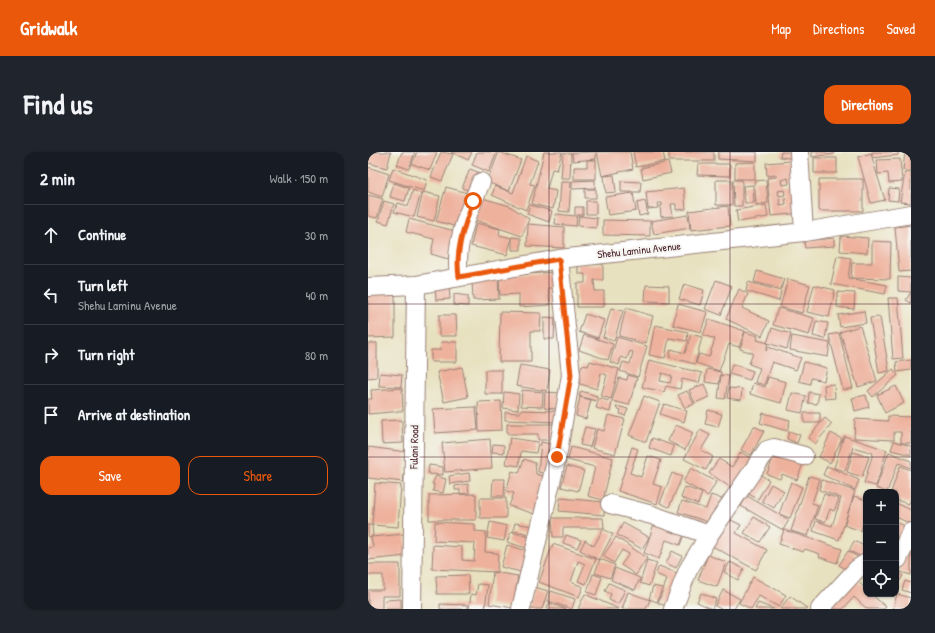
<!DOCTYPE html>
<html lang="en">
<head>
<meta charset="utf-8">
<style>
  body { margin:0; font-family:"Patrick Hand",sans-serif; background:#20242c; color:#f1f3f6 }
  .controls { position:absolute; right:12px; bottom:12px; display:grid; overflow:hidden; border-radius:8px; box-shadow:0 1px 3px #0004 }
  .controls button { width:36px; height:36px; display:grid; place-items:center; padding:0; border:0; border-bottom:1px solid #363941; background:#171b24; color:#f1f3f6; font:20px sans-serif }
  .stop { position:absolute; width:12px; height:12px; margin:-9px; border:3px solid #ea580c; border-radius:50%; background:#fff }
  .stop.end { background:#ea580c; border-color:#fff; box-shadow:0 1px 4px #0008 }
  .list { margin:0; padding:0; list-style:none }
  h2 { display:flex; justify-content:space-between; align-items:center; height:52px; margin:0; padding:0 16px; font-size:17px }
  h2 small { font-size:13px; font-weight:400; color:#9ea1a6 }
  .list li { display:grid; grid-template-columns:26px 1fr auto; gap:12px; align-items:center; box-sizing:border-box; height:60px; padding:0 16px; border-top:1px solid #363941 }
  .list b { display:block; font-size:15px; white-space:nowrap }
  .list p { margin:0; font-size:13px; white-space:nowrap; color:#9ea1a6 }
  .list em { font-size:13px; font-style:normal; color:#9ea1a6 }
  .actions { display:flex; gap:8px; padding:12px 16px }
  .actions a { flex:1; padding:9px 0; border:1px solid #ea580c; border-radius:12px; text-align:center; font-size:14px; color:#ea580c }
  .actions .main { background:#ea580c; color:#fff }
  .icon { flex:none; width:22px; height:22px; fill:none; stroke:currentColor; stroke-width:2; stroke-linecap:round; stroke-linejoin:round }
  .map { position:relative; flex:none; width:543px; height:457px; overflow:hidden; border-radius:12px }
  header { display:flex; align-items:center; gap:24px; box-sizing:border-box; height:56px; padding:0 20px; background:#ea580c; color:#fff }
  header strong { font-size:19px }
  nav { display:flex; gap:22px; margin-inline-start:auto; font-size:14px }
  .intro { display:flex; align-items:center; justify-content:space-between; box-sizing:border-box; height:96px; padding:0 24px }
  h1 { margin:0; font-size:28px }
  .button { padding:10px 18px; border-radius:12px; background:#ea580c; color:#fff; font-size:14px; font-weight:700 }
  main { display:flex; gap:24px; padding:0 24px }
  aside { flex:1; background:#171b24; border-radius:12px; box-shadow:0 1px 3px #0004 }
  .map>svg:first-child { display:block }
  .building { fill:#eeb19c; fill-rule:evenodd }
  .lines { fill:none; stroke-linecap:round; stroke-linejoin:round }
  .minor-casing { stroke:#998075; stroke-width:20 }
  .minor { stroke:#fff; stroke-width:18 }
  .route { stroke:#ea580c; stroke-width:5 }
  .grid { fill:none; stroke:#4a1f2b; stroke-width:1; stroke-opacity:0.55 }
  .labels { text-anchor:middle; stroke-width:4; stroke-linejoin:round; paint-order:stroke }
  .street-label { font-size:11px; fill:#4a1f2b; stroke:#f6f6f2 }
</style>
</head>
<body>
<header>
<strong>Gridwalk</strong>
<nav><a>Map</a><a>Directions</a><a>Saved</a></nav>
</header>
<div class="intro"><h1>Find us</h1><a class="button">Directions</a></div>
<main>
<aside>
<h2>2 min<small>Walk · 150 m</small></h2>
<ul class="list">
<li><svg class="icon" aria-label="ahead" viewBox="0 0 24 24"><path d="M12 20V5M6 11l6-6 6 6"/></svg><div><b>Continue</b></div><em>30 m</em></li>
<li><svg class="icon" aria-label="left" viewBox="0 0 24 24"><path d="M17 20v-9H6M10 6l-5 5 5 5"/></svg><div><b>Turn left</b><p>Shehu Laminu Avenue</p></div><em>40 m</em></li>
<li><svg class="icon" aria-label="right" viewBox="0 0 24 24"><path d="M7 20v-9h11M14 6l5 5-5 5"/></svg><div><b>Turn right</b></div><em>80 m</em></li>
<li><svg class="icon" aria-label="arrive" viewBox="0 0 24 24"><path d="M6 21V4h12l-3 4 3 4H6"/></svg><div><b>Arrive at destination</b></div></li>
</ul>
<div class="actions"><a class="main">Save</a><a>Share</a></div>
</aside>
<div class="map">
<svg width="543" height="457" viewBox="0 0 543 457">
  <rect width="100%" height="100%" fill="#f6f6f2"/>
  <filter id="ink" filterUnits="userSpaceOnUse"><feTurbulence type="fractalNoise" baseFrequency=".025" numOctaves="2"/><feDisplacementMap in="SourceGraphic" scale="8" xChannelSelector="R" yChannelSelector="G"/><feConvolveMatrix kernelMatrix="1 2 1 2 8 2 1 2 1" color-interpolation-filters="sRGB"/></filter>
  <filter id="wash" filterUnits="userSpaceOnUse"><feTurbulence type="fractalNoise" baseFrequency=".012" numOctaves="4" result="noise"/><feDisplacementMap in="SourceGraphic" scale="16" xChannelSelector="R" yChannelSelector="G"/><feGaussianBlur stdDeviation="0.9" result="paint"/><feColorMatrix in="noise" values="0 0 0 0 0 0 0 0 0 0 0 0 0 0 0 0 0 1.4 0 .05"/><feComposite in="paint" operator="in"/></filter>
  <g filter="url(#wash)">
    <rect width="100%" height="100%" fill="#e8e1bf"/>
    <g id="blocks">
      <path class="building" d="M0,0H23L19,16L0,11Z
        M34,0H47L41,17L29,13Z
        M49,0H69L62,18L44,12Z
        M73,0L85,2L74,29L63,25Z
        M83,0H104L100,8Z
        M109,0H129L121,20L104,13Z
        M131,0L153,8L141,39L119,30Z
        M176,0H194L189,18L184,17L179,37L188,39L185,57L164,52Z
        M228,0V7L205,9L204,1Z
        M229,0H262L265,17L234,24Z
        M265,0H295L297,9L268,15Z
        M301,0H346V9H301Z
        M350,0H389V9L350,7Z
        M413,0H429V7L412,5Z
        M444,0H466V2L444,5Z
        M504,0H530V3L504,6L517,48L503,51L490,5L503,1L504,5Z
        M537,0H543V19L535,18Z
        M195,1H203L202,26H193Z
        M158,4L170,9L162,32L167,33L158,58L124,43L127,34L145,41Z
        M446,6H469V21H446Z
        M532,7L534,30L521,31L520,21L510,22L509,8Z
        M219,8H228V27H206V15H219Z
        M435,8L434,61L403,64L399,26L408,25V23L399,24L398,11ZM420,26L421,32L414,33L413,28ZM416,38L417,43L411,44L410,39ZM417,46L418,52L412,53L411,47Z
        M300,10L303,21L275,27L273,16Z
        M387,10V27H367V11Z
        M330,12H362V24L329,23Z
        M0,15L21,22L14,45L0,40Z
        M25,16L59,28L56,39L21,28Z
        M102,17L115,22L107,41L94,36Z
        M537,20L543,21V51L532,50Z
        M246,23L248,40L238,41L236,24Z
        M451,27H495V59H451Z
        M227,28V36L204,37V29Z
        M348,28H364V53H348Z
        M365,28H374V54H366Z
        M398,28L400,51L388,53L386,29Z
        M253,29L273,30L272,40H253Z
        M193,30H203L201,60L191,59Z
        M26,31L41,36L37,49L22,45Z
        M385,33L386,51H377L375,34Z
        M78,35L103,42L93,76L68,69Z
        M316,36L318,57L308,58V52H303L305,64L293,65L292,54H294V51H289L290,56L280,57L278,40Z
        M521,36L531,37L530,49L520,48Z
        M217,37H228V46H217Z
        M45,38L53,41L46,65L26,60L30,51L40,54Z
        M55,40L72,44L66,69L49,65Z
        M265,41L268,59L240,63L237,45Z
        M0,43L15,47L9,66L0,64Z
        M114,46L142,54L161,67L154,84L107,68Z
        M16,49L26,52L20,72L10,69Z
        M218,49H228V62H218Z
        M277,49L280,62L271,64L269,51Z
        M162,53L184,59L181,70L159,62Z
        M398,53L400,65L370,70L368,58Z
        M360,54L362,74L323,78L321,59Z
        M207,55H215V63H209L208,74L187,72L188,62L207,64Z
        M320,63L322,76L286,82L283,69Z
        M211,64L229,66L228,76L210,74Z
        M41,67L87,79L80,107L63,102L66,87L38,80Z
        M235,68L282,69V84L235,83Z
        M108,71L132,77L131,83L144,86L139,103L103,94Z
        M160,72L196,75V96L159,94Z
        M543,73V119L531,120L527,75Z
        M473,84L500,86L499,101L472,99Z
        M144,85L153,86V98H144Z
        M466,86V94L437,96L436,89Z
        M504,89L523,90L522,127L483,126L484,111H504Z
        M469,104L483,106L480,126L519,133L517,142L463,132Z
        M210,112H235V128H226L227,139H236V155H209V131H217V122H210Z
        M389,119L416,127L413,137L386,130Z
        M188,120L189,136H180L182,153L151,155V142L132,143L131,124Z
        M530,125L543,126V151L538,148L543,140L530,139Z
        M130,127L131,147L105,148L104,129Z
        M420,127L442,133L434,161L412,155Z
        M348,128L364,134L353,163L337,157Z
        M380,130L413,139L411,149L378,139Z
        M316,132L336,138L332,153L311,147Z
        M81,133L82,147L68,148L67,134Z
        M278,133L301,134V150L277,149Z
        M446,133L467,138L461,165L439,160Z
        M371,137L380,142L374,156L401,169L394,184L358,167Z
        M0,139H27V185L0,186Z
        M470,140L487,141L486,157L469,155Z
        M86,142L100,144V154L86,153Z
        M520,146H530L535,206L525,207Z
        M310,152L339,160L333,180L305,173Z
        M243,156L255,159L246,189L235,185Z
        M258,156L285,164L278,191L251,184Z
        M410,156L446,166L441,183L405,173Z
        M496,159L498,171L472,175L470,163Z
        M132,160L173,161L172,179H163V210H131Z
        M217,162L236,168L230,186L211,180Z
        M71,163H88L89,184H71Z
        M176,165L187,166L186,187H176Z
        M512,165L521,219L511,221L502,166Z
        M341,167L377,179L371,195L361,192L351,219L328,211L331,202L341,205L347,187L335,183Z
        M448,169L460,171L457,187L445,184Z
        M287,173L320,180L319,189L301,186L297,206L281,203Z
        M492,174L509,229L490,235L472,180Z
        M404,176L423,182L419,197L399,191Z
        M377,180L390,184L389,188L400,191L398,199L400,195L433,206L428,218L404,210L396,233L387,230L392,216L381,212L385,201L372,197Z
        M471,181L485,236L475,238L461,183Z
        M323,182L334,185L327,212L301,205L303,197L317,201Z
        M216,183L245,192L240,208L211,198Z
        M424,184L462,191L460,205L422,198Z
        M249,185L279,194L270,225L252,219L255,210L262,212L265,200L262,199L259,207L253,205L251,213L242,210Z
        M73,190H89V210H63V198H72Z
        M0,191H9V225L0,226Z
        M281,208L334,221L331,231L314,227L312,237L298,234L296,240L274,235ZM294,221L304,224L302,231L292,229Z
        M543,208V218L529,220L528,210Z
        M222,209L251,217L243,247L233,244L239,223L233,221L229,237L209,231L214,213L220,214Z
        M436,210L459,216L456,229L443,226L442,232L431,229Z
        M364,212L385,219L382,228L361,222Z
        M152,213L182,218L179,239L148,234Z
        M94,215L100,245L76,250L69,220Z
        M339,217L353,220L351,232L337,230Z
        M525,217L530,223L505,245L500,239Z
        M117,218H134V242H117Z
        M12,221L34,223L33,235L11,234Z
        M260,223L269,226L261,253L244,249L251,226L259,228Z
        M353,223L361,224L357,247L350,246Z
        M400,225L418,230L413,251L382,242L385,231L397,235Z
        M336,232L341,245L327,251L321,238Z
        M466,232L467,246L457,247L456,233Z
        M528,234L536,251L517,261L509,243Z
        M34,236L35,259L0,262V247H4L3,238Z
        M361,236L374,237L373,248L359,246Z
        M154,238L175,240L174,255L153,254Z
        M213,239L229,244L228,249L211,244Z
        M319,239L326,252L317,256L310,243Z
        M136,240L151,242L150,258L135,256Z
        M177,240L192,241L190,257L176,256Z
        M441,240L451,242L449,252L440,251Z
        M424,241L438,244L434,261L420,258Z
        M498,243L501,255L487,259L484,246Z
        M276,244L292,250L278,290L261,283Z
        M212,245L223,248L218,267L208,264Z
        M231,246L244,250L242,260L228,256Z
        M133,249L134,278L111,279L110,250Z
        M296,252L319,259L316,270L292,262Z
        M249,254L260,257L257,264L252,262L253,258L248,256Z
        M108,255L110,278L67,281L65,257Z
        M152,258L189,259V270L137,268V260L152,261Z
        M340,258L354,262L350,275L337,272Z
        M395,261L422,268L419,279L392,271Z
        M436,261H452V271H436Z
        M240,263L257,267L247,302L224,296L229,277L236,279Z
        M520,264L543,265V291H533V280H526V288L486,286L487,267L520,269Z
        M457,266L464,272L447,292L440,286Z
        M34,268L35,291L14,292L13,269Z
        M139,272H185L189,288H170V282H139Z
        M308,273L325,281L317,298L300,289Z
        M386,274L396,279L383,303L373,298Z
        M217,275L227,277L222,295L212,293Z
        M332,278L342,283L333,298L345,305L338,318L316,307Z
        M421,279L432,283L429,291L419,287Z
        M463,281L474,287L462,311L451,305Z
        M476,284L519,298L508,334L496,331L505,301L485,295L477,319L466,316Z
        M142,286L170,290L168,301L153,299L151,314L138,312Z
        M284,286L306,294L303,304L281,296Z
        M122,287L124,316L77,320L74,291Z
        M526,289L543,294V303L523,298Z
        M173,290L188,293L181,322L170,320Z
        M125,292L136,293V301L124,300Z
        M0,295L39,300L35,330L0,326Z
        M203,295L245,306L235,348L220,344L227,315L200,308Z
        M264,295L270,297L262,321L273,325L280,304L293,308L285,332L294,335L289,352L250,339Z
        M408,298L436,309L429,328L414,322L412,327L399,322Z
        M373,300L388,310L368,339L341,321L351,307L364,315Z
        M485,300L501,305L494,325L479,320Z
        M521,300L543,309V316L530,311L519,340L508,336Z
        M156,307L167,311L168,322L182,326L170,363L141,354L146,341L138,339L144,319L151,321Z
        M61,313L75,315V323L60,322Z
        M199,314L216,319L210,339L193,335Z
        M459,314L491,328L487,338L455,323Z
        M532,314L543,318V346L541,352L528,348V340H523Z
        M323,316L348,330L340,344L315,330Z
        M101,321L102,329L82,332L81,324Z
        M304,321L314,325L301,355L292,351Z
        M391,322L401,328L390,347L380,342Z
        M68,324L78,327L75,341L65,339L66,332H64Z
        M441,324L452,327L444,351L450,353L440,384L423,379Z
        M125,327H137L136,344H124Z
        M454,328L487,339L471,388L445,379L448,369L464,374L473,346L451,338Z
        M423,330L434,335L422,366L411,362Z
        M7,331L33,333L30,375L4,373Z
        M100,332L101,341L92,342V338H87V334Z
        M403,332L416,339L406,356L394,349Z
        M317,335L334,341L330,352L313,346Z
        M108,342V368H61V343Z
        M456,342L471,347L466,359L462,357L457,370L447,367Z
        M343,343L354,347L346,372L310,360L314,349L338,357Z
        M379,344L421,368L415,378L373,354Z
        M486,344L498,348V363L493,379L476,373Z
        M112,346H138V366H112Z
        M192,346L237,350L236,363L191,359Z
        M528,351L543,358V372L528,365Z
        M386,365L402,375L392,390L376,381Z
        M184,366H235L236,376H195V385H185Z
        M359,366L373,373L368,381L399,398L388,418L344,394Z
        M287,369L317,380L312,393L298,388L291,407L276,401Z
        M67,370L107,372V379L118,380L117,400L130,401L129,420L64,417L65,393L94,395V408L106,409L107,391L66,389Z
        M122,370L139,374L136,389L119,386Z
        M528,370L542,376L528,401Z
        M147,371L170,375L169,383L145,379Z
        M255,371L281,385L274,397L249,383Z
        M0,373H4L5,384L0,385Z
        M235,377L245,382L231,408L212,398L217,388L226,394Z
        M416,378L474,397L469,411L451,405L452,402L437,397L435,400L411,392Z
        M143,380L161,385L158,396L139,390Z
        M37,382L39,404L0,408V396L5,395L3,385Z
        M198,383L213,388L209,396L195,391Z
        M248,385L279,406L268,423L253,413L261,402L254,398L246,411L235,404Z
        M486,389L498,395L497,406L481,399Z
        M185,392L228,407L218,432L210,429L217,412L210,409L203,430L215,435L211,445L171,430Z
        M139,393L163,400L157,421L133,415Z
        M539,396L543,397V423L532,420Z
        M304,399L314,404L308,416L298,411Z
        M480,399L493,407L484,421L471,413Z
        M340,403L358,410L349,435L330,428Z
        M232,407L247,413L242,426L227,421Z
        M279,408L289,411L281,434L272,431Z
        M362,410L376,417L370,428L356,420Z
        M0,412H32V444H14V457H0V438H15V423H0Z
        M291,414L314,423L301,455L290,451L299,427L288,422Z
        M247,416L272,426L267,438L243,428Z
        M125,420L150,424L145,456L121,452Z
        M528,420L535,424L528,434Z
        M225,422L234,425L228,443L219,440Z
        M100,423L101,442H69L68,424Z
        M385,425L418,443L411,455L391,444L383,457L371,451Z
        M485,425L498,437V442H503L518,455L516,457H499L486,445L475,457H456Z
        M537,429L543,431V441L534,438Z
        M241,431L257,438L250,452L241,448L243,442L237,439Z
        M110,432L120,433L117,457H101L103,442L108,443Z
        M285,434L294,436L289,450L281,447Z
        M167,435L180,439L174,457H161Z
        M355,438L372,447L366,457H353L347,454Z
        M183,439L207,447L204,457L180,449Z
        M260,440L282,448L278,457H254Z
        M333,441L348,447L344,457L329,450Z
        M217,442L251,457H210Z
        M529,442L543,446V457H525Z
        M422,444L440,457H412Z
        M33,447V457H18L17,448Z
        M181,451L198,457H179Z
        M390,451L406,457H387Z
        M72,452L100,453V457H72Z"/>
    </g>
  </g>
  <g filter="url(#ink)">
    <use href="#blocks" fill-opacity="0" stroke="#998075" stroke-width="1"/>
    <g class="lines">
      <defs>
        <path id="minor" d="M431,0L436,80
          M91,125C86,91 100,61 113,30
          M0,135L48,133L191,107L436,80L543,62
          M242,352L284,363L341,383
          M528,407H530L543,380
          M44,457L48,133
          M153,457L189,305L203,223L191,107
          M305,457L320,418L341,383L399,298L406,296L436,304
          M452,457L489,417L498,411"/>
      </defs>
      <use href="#minor" class="minor-casing"/>
      <use href="#minor" class="minor"/>
    </g>
  </g>
  <g class="lines" filter="url(#ink)">
    <path class="route" d="M105,49C96,75 87,98 91,125L191,107L203,223L189,305"/>
  </g>
  <path class="grid" d="M181,0V457M362,0V457M0,152H543M0,305H543"/>
  <g class="labels">
    <g class="street-label">
      <text transform="translate(271 98) rotate(-6)" y="4">Shehu Laminu Avenue</text>
      <text transform="translate(46 295) rotate(-89)" y="4">Fulani Road</text>
    </g>
  </g>
</svg>
<div class="controls">
<button>+</button>
<button>−</button>
<button><svg class="icon" aria-label="locate" viewBox="0 0 24 24"><circle cx="12" cy="12" r="6"/><path d="M12 2v4M12 18v4M2 12h4M18 12h4"/></svg></button>
</div>
<div class="stop" style="left:105px;top:49px"></div>
<div class="stop end" style="left:189px;top:305px"></div>
</div>
</main>
</body>
</html>
